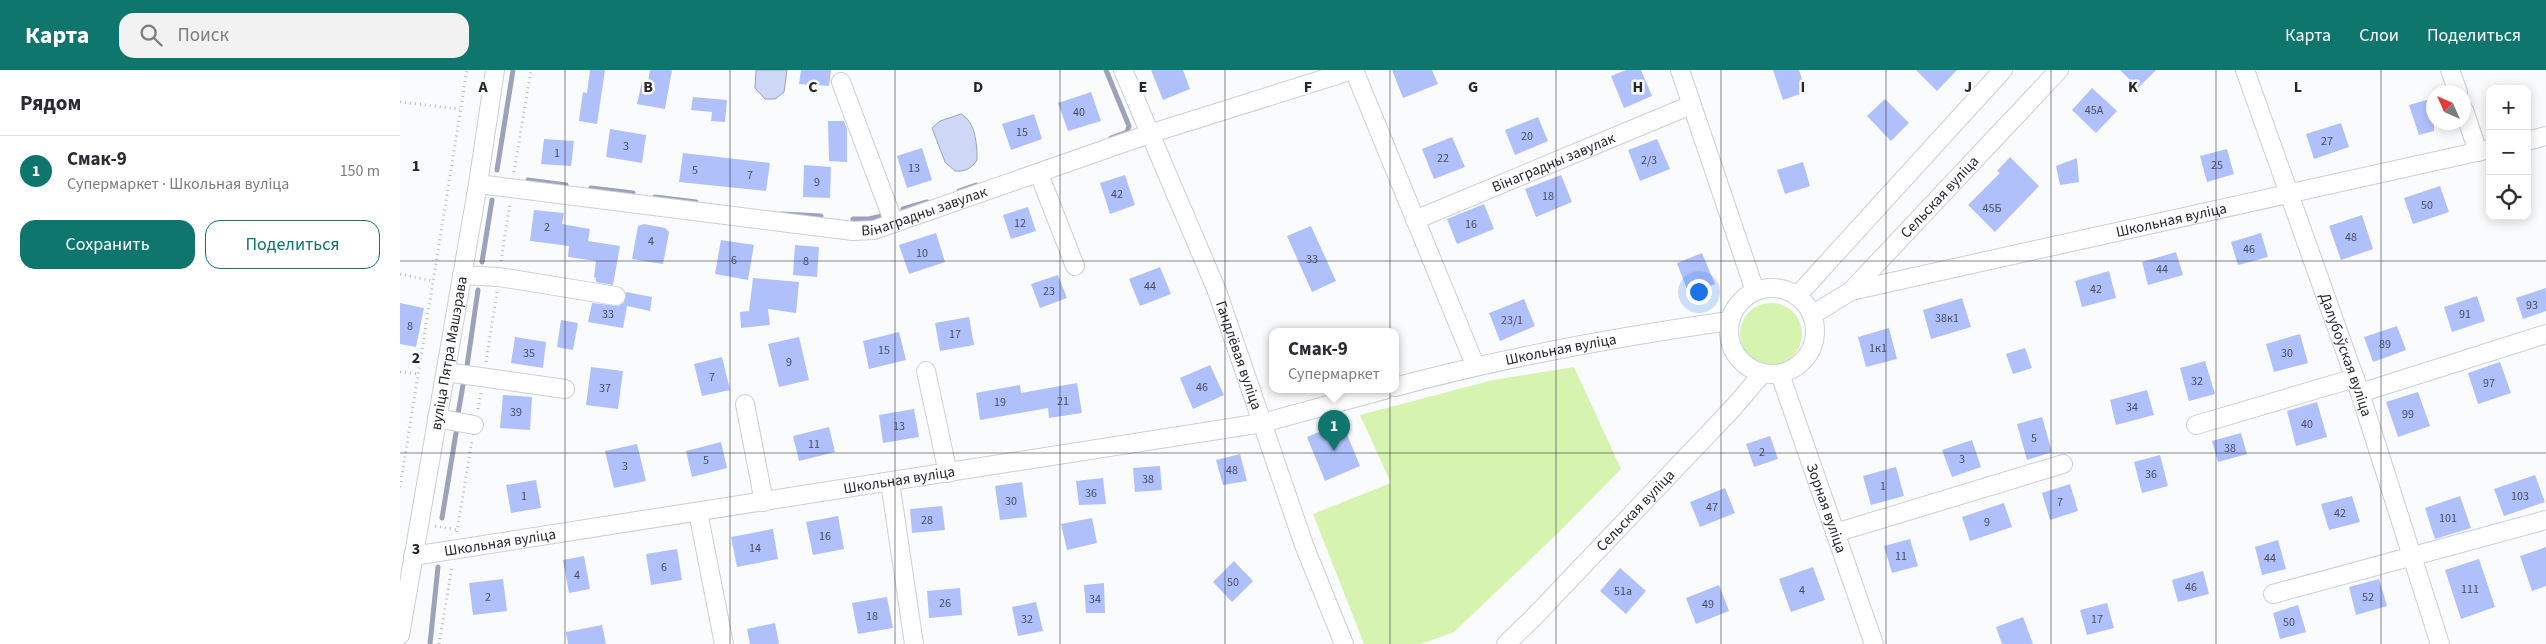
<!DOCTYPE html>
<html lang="ru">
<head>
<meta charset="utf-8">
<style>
  body { margin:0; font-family:"Source Sans 3",sans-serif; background:#f2f2f3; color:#2b2b33 }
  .controls { position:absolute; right:15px; top:15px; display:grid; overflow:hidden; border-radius:10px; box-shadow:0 2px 12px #0003 }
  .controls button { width:45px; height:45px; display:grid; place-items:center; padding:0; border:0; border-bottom:1px solid #e1e1e2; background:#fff; color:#2b2b33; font:25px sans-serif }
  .compass { position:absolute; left:2026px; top:15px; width:45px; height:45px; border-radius:50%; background:#fff; box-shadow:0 2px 12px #0003; rotate:315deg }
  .you { position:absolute; left:1298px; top:221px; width:18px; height:18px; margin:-12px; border:4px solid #fff; border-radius:50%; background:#1a73e8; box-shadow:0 0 0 8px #1a73e833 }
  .badge { display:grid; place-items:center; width:32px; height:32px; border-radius:50%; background:#0f766e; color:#fff; font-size:16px; font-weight:700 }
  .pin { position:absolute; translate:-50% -41px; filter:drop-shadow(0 1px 2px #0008) }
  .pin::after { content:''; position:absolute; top:26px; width:18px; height:15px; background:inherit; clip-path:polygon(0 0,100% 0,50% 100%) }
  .popup { position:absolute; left:869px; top:258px; width:130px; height:65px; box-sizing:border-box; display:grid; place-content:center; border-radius:10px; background:#fff; filter:drop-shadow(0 1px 4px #0005); font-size:16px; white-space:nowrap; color:#7c7c81 }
  .popup b { font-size:19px; color:#2b2b33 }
  .popup::after { content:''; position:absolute; left:50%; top:100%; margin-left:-10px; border:10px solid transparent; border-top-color:#fff }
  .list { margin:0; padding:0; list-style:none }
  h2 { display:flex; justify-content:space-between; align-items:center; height:65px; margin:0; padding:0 20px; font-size:21px }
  h2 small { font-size:16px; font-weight:400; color:#7c7c81 }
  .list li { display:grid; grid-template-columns:32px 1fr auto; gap:15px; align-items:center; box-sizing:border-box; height:70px; padding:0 20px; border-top:1px solid #e1e1e2 }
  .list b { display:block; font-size:19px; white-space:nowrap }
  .list p { margin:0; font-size:16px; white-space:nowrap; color:#7c7c81 }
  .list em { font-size:16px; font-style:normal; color:#7c7c81 }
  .actions { display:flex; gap:10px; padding:15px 20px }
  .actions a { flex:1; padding:11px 0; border:1px solid #0f766e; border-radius:15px; text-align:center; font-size:18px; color:#0f766e }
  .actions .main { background:#0f766e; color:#fff }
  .icon { flex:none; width:28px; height:28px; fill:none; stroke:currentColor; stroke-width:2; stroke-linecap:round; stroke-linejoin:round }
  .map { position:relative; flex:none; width:2146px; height:574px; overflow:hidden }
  header { display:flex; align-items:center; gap:30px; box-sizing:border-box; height:70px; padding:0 25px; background:#0f766e; color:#fff }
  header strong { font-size:24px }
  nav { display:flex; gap:28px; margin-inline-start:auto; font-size:18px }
  .search { width:350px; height:45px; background:#f2f2f3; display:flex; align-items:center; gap:12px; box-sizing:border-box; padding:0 18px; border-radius:15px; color:#7c7c81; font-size:19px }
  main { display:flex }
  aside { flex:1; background:#fff }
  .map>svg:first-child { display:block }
  .green { fill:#d6f3af }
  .water { fill:#ced7f5; stroke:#9ba2b9 }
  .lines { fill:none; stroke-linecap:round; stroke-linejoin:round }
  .stream { stroke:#9ba2b9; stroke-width:5 }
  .building { fill:#b0c0fb }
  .minor-casing { stroke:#cbcedb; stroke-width:20 }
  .path { stroke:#b9bbbe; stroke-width:3; stroke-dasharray:1 4; stroke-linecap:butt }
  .minor { stroke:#fff; stroke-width:18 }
  .grid { fill:none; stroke:#25272c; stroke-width:1; stroke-opacity:0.55 }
  .labels { text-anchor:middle; stroke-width:5; stroke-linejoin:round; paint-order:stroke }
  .number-label { font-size:12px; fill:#484d60 }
  .street-label { font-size:15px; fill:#25272c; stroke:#fafbfd }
  .grid-label { font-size:16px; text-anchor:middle; font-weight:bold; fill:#25272c; stroke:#fafbfd; stroke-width:5; stroke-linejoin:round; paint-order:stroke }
</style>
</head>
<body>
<header>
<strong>Карта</strong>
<div class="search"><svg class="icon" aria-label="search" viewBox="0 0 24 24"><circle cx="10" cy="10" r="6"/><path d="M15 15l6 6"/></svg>Поиск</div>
<nav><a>Карта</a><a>Слои</a><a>Поделиться</a></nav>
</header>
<main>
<aside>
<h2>Рядом<small></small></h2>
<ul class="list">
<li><span class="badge">1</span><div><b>Смак-9</b><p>Супермаркет · Школьная вуліца</p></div><em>150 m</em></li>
</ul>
<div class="actions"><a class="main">Сохранить</a><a>Поделиться</a></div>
</aside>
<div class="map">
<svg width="2146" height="574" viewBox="0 0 2146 574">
  <rect width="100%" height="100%" fill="#fafbfd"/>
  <path class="green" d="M1340 264a31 31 0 1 1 62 0a31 31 0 1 1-62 0Z
    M1174,297L1221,399L1160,461L1054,562L1021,574H964L913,444L991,413L960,345L1093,310Z"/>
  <path class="water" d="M356,0H387L384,22L375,29H365L355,18Z
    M561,44C576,52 577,75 577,90C572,98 565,102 555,101L545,92L532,58L540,51Z"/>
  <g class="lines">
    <path class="stream" d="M706,0L729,56L727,62L711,68
      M97,100L113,0
      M128,110L166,115
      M191,118L233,123
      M559,121L576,115
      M255,127L296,132
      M503,139L527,132
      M381,144L421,146
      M453,149H469L482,146
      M82,192L92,130
      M67,296L78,220
      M58,344L63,315
      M42,448L56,363
      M30,574L38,497"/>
  </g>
  <path class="building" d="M190,0H205L197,54L179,51L183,22L187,23Z
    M250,0H272L265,39L237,34L242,11L248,13Z
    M401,0H431L429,16L399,14Z
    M751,0H783L790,19L763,30Z
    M992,0H1032L1038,14L1003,28Z
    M1226,0H1241L1252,26L1224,38L1211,6Z
    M1373,0H1399L1406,22L1383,30Z
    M1516,0H1557L1537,21Z
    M1720,0H1756L1738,18Z
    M1692,18L1717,41L1696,63L1672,40Z
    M691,22L701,51L668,61L658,33Z
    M293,27L327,30L325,52L311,51L312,42L291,40Z
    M2034,28V61L2019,65L2009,35Z
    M1485,29L1509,53L1491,71L1467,46Z
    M634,44L642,69L611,80L602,54Z
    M1138,47L1148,71L1115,85L1105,60Z
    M428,51H444L447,59V92L429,91Z
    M1941,53L1949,77L1914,89L1906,64Z
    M210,59L246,65L242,93L206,87Z
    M1052,67L1065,97L1034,109L1022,79Z
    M144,69L174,71L171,96L141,94Z
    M1257,69L1270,99L1240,111L1228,80Z
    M522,78L532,110L507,118L497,86Z
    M1827,79L1834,104L1807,112L1800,86Z
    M283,83L370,93L366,121L279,112Z
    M1610,87L1639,116L1595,162L1568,135L1600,103L1597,101Z
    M1677,88L1679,112L1660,115L1656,96Z
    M1403,92L1410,116L1385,124L1377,100Z
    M404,95L431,97L430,128L403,127Z
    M725,105L735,135L710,144L700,113Z
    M1161,105L1172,132L1136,147L1125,119Z
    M2040,116L2049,142L2013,154L2004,128Z
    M1084,134L1094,159L1057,174L1047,149Z
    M628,137L636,161L611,169L603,145Z
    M134,140L164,143L162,154L190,159L188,171L220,176L213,215L196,212V208L194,207L196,191L168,187L169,176L130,171Z
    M1962,145L1973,179L1941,190L1929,156Z
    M244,154L265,158L269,162L263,194L232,189L238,156Z
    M911,156L936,211L912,222L887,166Z
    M536,163L545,192L509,204L499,175Z
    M1861,163L1868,187L1838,195L1831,172Z
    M321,170L354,175L348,210L315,204Z
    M395,175L419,177L417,207L393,205Z
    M1776,182L1783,205L1748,215L1742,192Z
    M1302,183L1315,214L1289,225L1277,193Z
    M760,197L771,224L740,236L729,209Z
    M1709,201L1716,228L1682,237L1675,211Z
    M658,205L667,228L640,238L631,214Z
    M353,208L399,212L396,243L368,239L370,255L341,258L340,242L349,241Z
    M2146,218V241L2123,249L2116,228Z
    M226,222L252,227L250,241L227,236L223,258L188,252L192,233L219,236L224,232Z
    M2077,226L2085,251L2052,262L2044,237Z
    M1562,228L1571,257L1531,269L1523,240Z
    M1124,229L1135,256L1100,271L1089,243Z
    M0,233L24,238L16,277L0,274Z
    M569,247L574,275L540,281L535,253Z
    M161,250L178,253L173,280L157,277Z
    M1997,256L2006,280L1973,292L1964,267Z
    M1489,258L1497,289L1466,297L1458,267Z
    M499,262L506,290L469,299L463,271Z
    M1900,264L1908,293L1874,302L1866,274Z
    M115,267L146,272L143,298L111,293Z
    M399,267L409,310L379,317L368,274Z
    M1625,278L1632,298L1613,304L1606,284Z
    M322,287L330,320L302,326L294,294Z
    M1805,291L1815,324L1789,331L1780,298Z
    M2100,292L2111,323L2078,334L2068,303Z
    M810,295L824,325L793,339L780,308Z
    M191,297L223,301L218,339L186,335Z
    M677,313L682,343L649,348L648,338L580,350L576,323L620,315L621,323Z
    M1747,320L1754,345L1716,355L1710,330Z
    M2018,322L2030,356L1998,367L1986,332Z
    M103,325L132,327L130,360L100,358Z
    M1917,332L1927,367L1896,376L1887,341Z
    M514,339L519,367L483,373L479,345Z
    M1642,347L1652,382L1627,390L1617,354Z
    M942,352L960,396L925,411L907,367Z
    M429,357L435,382L399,391L393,366Z
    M1841,363L1847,384L1818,392L1812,371Z
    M1370,366L1378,389L1354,397L1346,374Z
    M1572,370L1581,397L1552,407L1542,380Z
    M321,372L327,398L292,407L286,381Z
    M237,374L246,411L214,418L205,381Z
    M840,384L847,411L823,415L816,390Z
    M1760,385L1768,416L1742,423L1734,392Z
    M760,396L762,420L735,422L733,398Z
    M1496,397L1504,426L1471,435L1463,406Z
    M2135,405L2145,432L2104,446L2094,419Z
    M703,408L706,434L679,435L676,411Z
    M136,410L141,438L111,443L106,415Z
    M622,412L627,447L600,450L595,416Z
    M1670,414L1678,441L1650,450L1642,423Z
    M1325,418L1335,443L1300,457L1290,432Z
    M1952,426L1960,452L1929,460L1921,434Z
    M2060,426L2071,458L2035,469L2025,438Z
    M1604,433L1612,457L1570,471L1562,447Z
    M542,436L545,460L512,463L510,439Z
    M438,446L444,479L413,485L406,452Z
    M692,448L697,473L667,480L661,454Z
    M373,459L378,489L337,497L331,467Z
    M1510,469L1518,496L1492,503L1484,476Z
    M1878,470L1886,499L1862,505L1855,477Z
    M2146,477V516L2132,521L2120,486Z
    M277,479L282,510L251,515L246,484Z
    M184,486L190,519L169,523L163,490Z
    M2079,489L2095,537L2061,549L2045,500Z
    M834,491L853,511L832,532L813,512Z
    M1413,497L1425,530L1391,542L1379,509Z
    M1220,498L1246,521L1226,544L1200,521Z
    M1803,501L1809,524L1778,532L1772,510Z
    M103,509L107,541L73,545L69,513Z
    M1979,509L1987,536L1956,545L1949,517Z
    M704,513L705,543H686L684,515Z
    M1319,515L1329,541L1296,554L1286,528Z
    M560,518L562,545L529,548L527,521Z
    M487,527L493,558L458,564L452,533Z
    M636,532L643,561L618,566L612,537Z
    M1707,533L1714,558L1687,565L1680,540Z
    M1898,535L1906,562L1880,569L1873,543Z
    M1623,547L1633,574H1602L1596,557Z
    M375,553L379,574H350L347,559Z
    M202,555L206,574H168L166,562Z"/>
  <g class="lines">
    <defs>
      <g id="minor">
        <path id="s1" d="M723,0L817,221L904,475L944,574"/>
        <path d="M954,0L1075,295"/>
        <path d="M1280,0L1355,221"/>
        <path id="s2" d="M1845,0L1960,323L2040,574"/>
        <path d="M2050,0L2058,22"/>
        <path d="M441,12L494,153"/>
        <path d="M2064,40L2078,82"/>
        <path d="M2127,71L2146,66"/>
        <path d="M639,104L675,196"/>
        <path id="s3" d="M78,114L453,161L474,160L749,64L953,0"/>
        <path id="s4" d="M1015,150L1291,35"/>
        <path d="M62,205L99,207L216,226"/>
        <circle cx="1372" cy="261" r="43"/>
        <path id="s5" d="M1451,221L2090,79"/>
        <path d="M1397,226L1603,0"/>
        <path id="s6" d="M1412,245L1451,221L1659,0"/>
        <path d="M526,301L548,403"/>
        <path d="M46,302L165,319"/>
        <path id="s7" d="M1380,304L1474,574"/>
        <path id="s8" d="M995,317C1105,287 1217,267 1329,251"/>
        <path d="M1960,323L2146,264"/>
        <path d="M345,334L364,432"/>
        <path d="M37,348L74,355"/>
        <path d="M1796,355L1955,308"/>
        <path d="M490,412L514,574"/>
        <path d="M298,442L324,574"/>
        <path d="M1435,463L1663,394"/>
        <path id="s9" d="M13,486L862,353L984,320"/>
        <path d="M1873,524L2146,450"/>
        <path id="s10" d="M0,565L78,114L95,0"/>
        <path id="s11" d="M1106,574L1133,548L1333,338L1362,304"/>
      </g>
    </defs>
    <use href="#minor" class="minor-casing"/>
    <path class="path" d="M0,32L60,39
      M114,102L131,0
      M101,191L110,133
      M0,204L33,211
      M86,292L97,222
      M0,302L18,304
      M78,339L81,323
      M0,417L67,0
      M35,456L58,460
      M57,462L72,370
      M39,574L52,496"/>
    <use href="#minor" class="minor"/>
  </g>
  <path class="grid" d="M165,0V574M330,0V574M495,0V574M660,0V574M825,0V574M990,0V574M1156,0V574M1321,0V574M1486,0V574M1651,0V574M1816,0V574M1981,0V574M0,191H2146M0,383H2146"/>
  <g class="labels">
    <g class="number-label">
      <text x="1694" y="44">45А</text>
      <text x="679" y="46">40</text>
      <text x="622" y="66">15</text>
      <text x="1127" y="70">20</text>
      <text x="1927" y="75">27</text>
      <text x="226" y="80">3</text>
      <text x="157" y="87">1</text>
      <text x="1043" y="92">22</text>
      <text x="1249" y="94">2/3</text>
      <text x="1817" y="99">25</text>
      <text x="514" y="102">13</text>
      <text x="295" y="104">5</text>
      <text x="350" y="109">7</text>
      <text x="417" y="116">9</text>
      <text x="717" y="128">42</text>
      <text x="1148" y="130">18</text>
      <text x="2027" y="139">50</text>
      <text x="1592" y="142">45Б</text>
      <text x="620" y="157">12</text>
      <text x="1071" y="158">16</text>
      <text x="147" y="161">2</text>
      <text x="1951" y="171">48</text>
      <text x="251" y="175">4</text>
      <text x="1849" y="183">46</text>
      <text x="522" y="187">10</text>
      <text x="912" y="193">33</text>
      <text x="334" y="194">6</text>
      <text x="406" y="195">8</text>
      <text x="1762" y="203">44</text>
      <text x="750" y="220">44</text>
      <text x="1696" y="223">42</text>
      <text x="649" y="225">23</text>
      <text x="2132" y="239">93</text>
      <text x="208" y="248">33</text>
      <text x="2065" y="248">91</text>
      <text x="1547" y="252">38к1</text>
      <text x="1112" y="254">23/1</text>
      <text x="10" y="260">8</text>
      <text x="555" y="268">17</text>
      <text x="1985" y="278">89</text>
      <text x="1478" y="282">1к1</text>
      <text x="484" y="284">15</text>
      <text x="129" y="287">35</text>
      <text x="1887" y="287">30</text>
      <text x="389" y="296">9</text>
      <text x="312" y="311">7</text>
      <text x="1797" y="315">32</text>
      <text x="2089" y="317">97</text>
      <text x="802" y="321">46</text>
      <text x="205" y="322">37</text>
      <text x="663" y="335">21</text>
      <text x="600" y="336">19</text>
      <text x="1732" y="341">34</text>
      <text x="116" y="346">39</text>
      <text x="2008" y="348">99</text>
      <text x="1907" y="358">40</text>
      <text x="499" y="360">13</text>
      <text x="1634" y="372">5</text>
      <text x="414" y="378">11</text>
      <text x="1830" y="382">38</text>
      <text x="1362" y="386">2</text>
      <text x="1562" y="393">3</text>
      <text x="306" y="394">5</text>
      <text x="225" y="400">3</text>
      <text x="832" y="404">48</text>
      <text x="1751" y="408">36</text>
      <text x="748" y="413">38</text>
      <text x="1483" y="420">1</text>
      <text x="691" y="427">36</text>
      <text x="124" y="430">1</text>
      <text x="2120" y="430">103</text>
      <text x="611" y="435">30</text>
      <text x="1660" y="436">7</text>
      <text x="1312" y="441">47</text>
      <text x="1940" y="447">42</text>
      <text x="2048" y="452">101</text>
      <text x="527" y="454">28</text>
      <text x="1587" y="456">9</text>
      <text x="425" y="470">16</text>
      <text x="355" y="482">14</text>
      <text x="1501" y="490">11</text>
      <text x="1870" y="492">44</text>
      <text x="264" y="501">6</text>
      <text x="177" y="509">4</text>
      <text x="833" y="516">50</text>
      <text x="1791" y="521">46</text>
      <text x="2070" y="523">111</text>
      <text x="1402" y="524">4</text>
      <text x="1223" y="525">51а</text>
      <text x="88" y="531">2</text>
      <text x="1968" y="531">52</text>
      <text x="695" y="533">34</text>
      <text x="545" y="537">26</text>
      <text x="1308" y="538">49</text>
      <text x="472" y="550">18</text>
      <text x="627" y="553">32</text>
      <text x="1697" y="553">17</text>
      <text x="1889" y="556">50</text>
    </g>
    <g class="street-label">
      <text dy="5" stroke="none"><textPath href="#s4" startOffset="150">Вінаградны завулак</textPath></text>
      <text dy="5" stroke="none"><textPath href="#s6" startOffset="175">Сельская вуліца</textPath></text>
      <text dy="5" stroke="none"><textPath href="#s3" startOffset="452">Вінаградны завулак</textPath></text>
      <text dy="5" stroke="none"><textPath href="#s5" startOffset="328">Школьная вуліца</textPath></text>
      <text dy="5" stroke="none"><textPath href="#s8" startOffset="170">Школьная вуліца</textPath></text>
      <text dy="5" stroke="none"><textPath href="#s10" startOffset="286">вуліца Пятра Машэрава</textPath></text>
      <text dy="5" stroke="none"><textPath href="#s1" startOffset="308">Гандлёвая вуліца</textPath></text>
      <text dy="5" stroke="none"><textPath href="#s2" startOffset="302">Далубоўская вуліца</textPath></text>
      <text dy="5" stroke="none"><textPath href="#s9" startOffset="492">Школьная вуліца</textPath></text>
      <text dy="5" stroke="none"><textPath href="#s7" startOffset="142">Зорная вуліца</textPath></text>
      <text dy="5" stroke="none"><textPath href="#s11" startOffset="186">Сельская вуліца</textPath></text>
      <text dy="5" stroke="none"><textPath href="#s9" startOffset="88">Школьная вуліца</textPath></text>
    </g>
  </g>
  <g class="grid-label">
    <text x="83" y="22">A</text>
    <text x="248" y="22">B</text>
    <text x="413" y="22">C</text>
    <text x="578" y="22">D</text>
    <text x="743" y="22">E</text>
    <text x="908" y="22">F</text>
    <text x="1073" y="22">G</text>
    <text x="1238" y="22">H</text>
    <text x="1403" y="22">I</text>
    <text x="1568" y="22">J</text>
    <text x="1733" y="22">K</text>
    <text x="1898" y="22">L</text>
    <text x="16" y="101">1</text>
    <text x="16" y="293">2</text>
    <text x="16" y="484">3</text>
  </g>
</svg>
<div class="controls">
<button>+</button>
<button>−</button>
<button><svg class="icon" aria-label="locate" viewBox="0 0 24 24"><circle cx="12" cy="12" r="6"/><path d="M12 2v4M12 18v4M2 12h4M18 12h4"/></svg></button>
</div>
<svg class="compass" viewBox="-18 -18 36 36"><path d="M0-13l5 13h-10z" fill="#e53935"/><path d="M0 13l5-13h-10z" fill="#7c7c81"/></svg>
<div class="you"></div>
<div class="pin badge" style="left:934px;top:381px">1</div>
<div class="popup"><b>Смак-9</b>Супермаркет</div>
</div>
</main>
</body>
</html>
